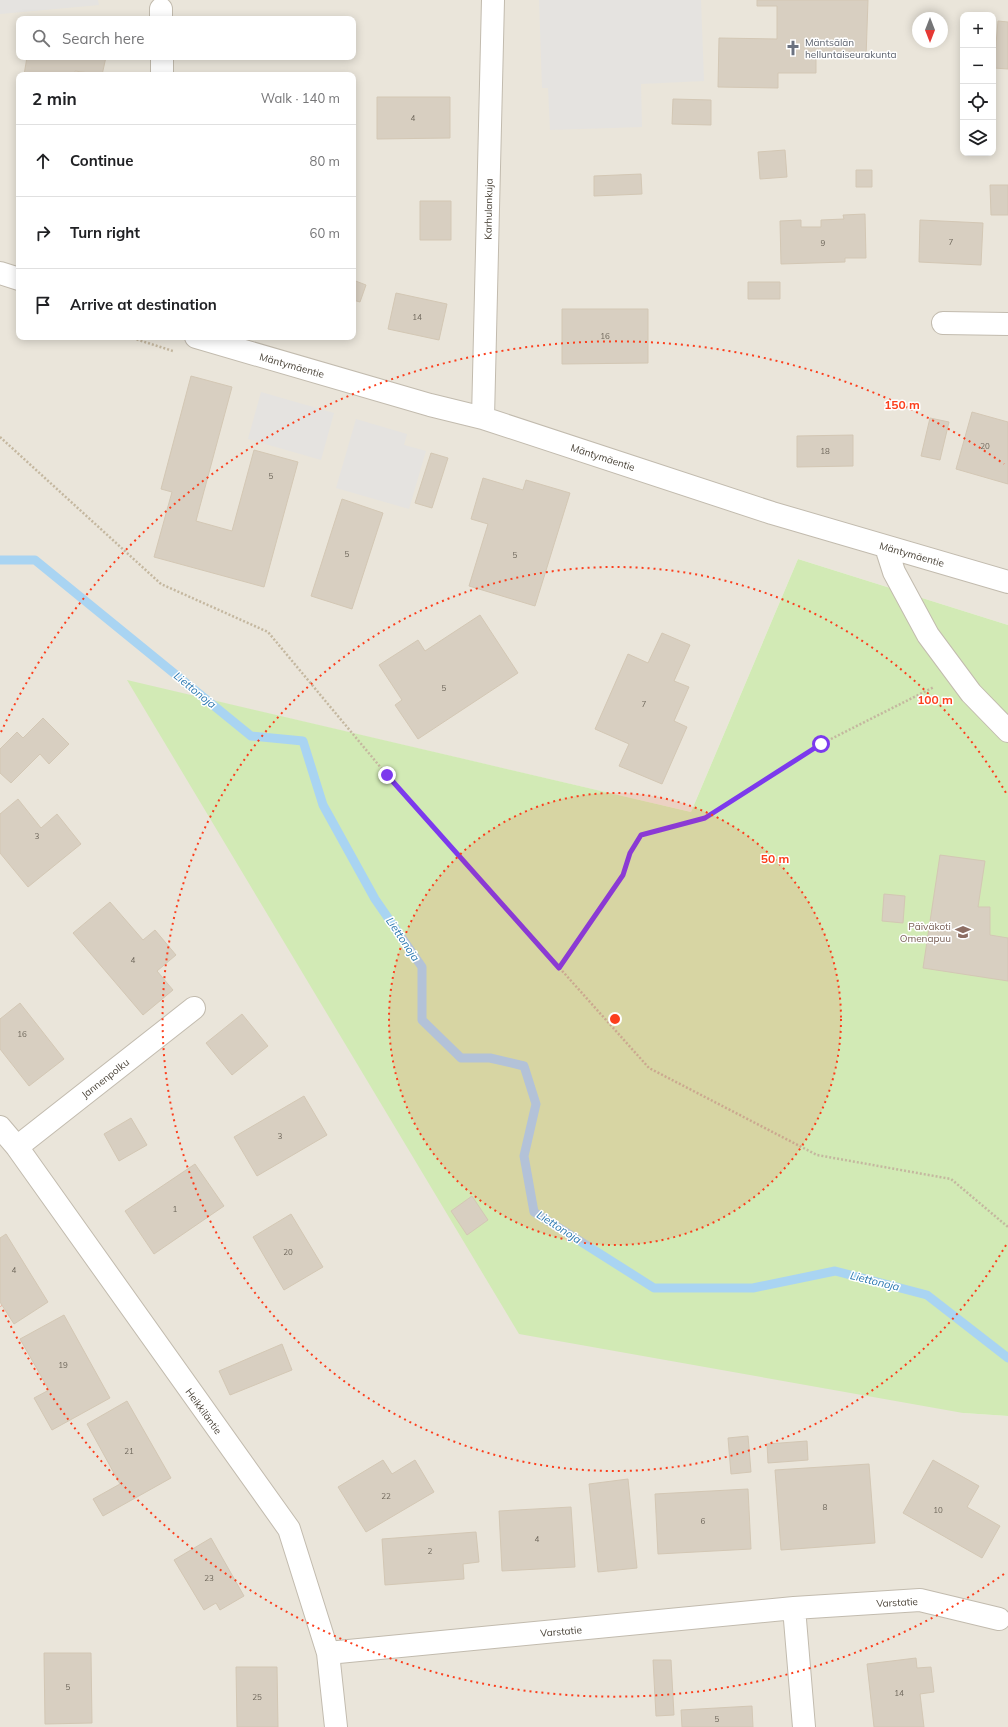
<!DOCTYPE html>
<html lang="en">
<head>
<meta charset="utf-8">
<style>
  body { margin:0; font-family:Mulish,sans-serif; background:#f2f2f2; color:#202124 }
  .controls { position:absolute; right:12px; top:12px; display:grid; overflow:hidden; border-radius:8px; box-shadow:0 2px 10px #0003 }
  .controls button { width:36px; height:36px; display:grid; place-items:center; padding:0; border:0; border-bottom:1px solid #e0e0e0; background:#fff; color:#202124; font:20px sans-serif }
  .compass { position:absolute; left:912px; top:12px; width:36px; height:36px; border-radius:50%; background:#fff; box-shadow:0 2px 10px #0003; rotate:180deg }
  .stop { position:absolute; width:12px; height:12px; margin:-9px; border:3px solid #7c3aed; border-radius:50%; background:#fff }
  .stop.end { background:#7c3aed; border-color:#fff; box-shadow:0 1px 4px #0008 }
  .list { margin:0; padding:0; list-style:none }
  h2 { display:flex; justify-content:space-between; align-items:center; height:52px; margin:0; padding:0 16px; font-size:17px }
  h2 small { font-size:13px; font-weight:400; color:#757577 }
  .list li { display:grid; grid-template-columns:26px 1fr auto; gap:12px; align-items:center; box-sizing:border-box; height:72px; padding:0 16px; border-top:1px solid #e0e0e0 }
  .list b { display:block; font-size:15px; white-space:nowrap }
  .list em { font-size:13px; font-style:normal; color:#757577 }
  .icon { flex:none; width:22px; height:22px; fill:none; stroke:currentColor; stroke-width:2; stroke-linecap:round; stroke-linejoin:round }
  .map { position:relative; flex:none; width:1008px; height:1727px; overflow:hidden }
  .search { position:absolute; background:#fff; box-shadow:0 2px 10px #0003; left:16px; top:16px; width:340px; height:44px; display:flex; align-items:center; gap:10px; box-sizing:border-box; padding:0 14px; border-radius:8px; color:#757577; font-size:15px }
  .panel { position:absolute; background:#fff; box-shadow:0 2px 10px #0003; left:16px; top:72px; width:340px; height:268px; border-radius:8px }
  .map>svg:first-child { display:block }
  .residential { fill:#eae5da; fill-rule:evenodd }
  .green { fill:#d2eab5 }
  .parking { fill:#e5e3e0 }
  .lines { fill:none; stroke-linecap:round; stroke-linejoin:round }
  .stream { stroke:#a9d4f2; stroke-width:9 }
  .building { fill:#d8cfc1; stroke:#d3c7b4 }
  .minor-casing { stroke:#c2bbae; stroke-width:24 }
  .path { stroke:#c4b79f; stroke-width:2.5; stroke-dasharray:2 2; stroke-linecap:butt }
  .minor { stroke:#fff; stroke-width:22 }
  .route { stroke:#7c3aed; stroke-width:5 }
  .ring { fill:none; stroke:#fc3f1d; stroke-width:2; stroke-dasharray:2 4 }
  .labels { text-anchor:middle; stroke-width:3; stroke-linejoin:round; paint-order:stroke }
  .number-label { font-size:8px; fill:#6e675b }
  .worship-label { font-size:10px; fill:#5b616d; stroke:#fff; text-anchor:start }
  .street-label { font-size:10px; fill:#4b4439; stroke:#fff }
  .education-label { font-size:10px; fill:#785e54; stroke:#fff; text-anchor:end }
  .water-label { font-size:11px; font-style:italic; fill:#2e7ab2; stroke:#fff }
  .centre { fill:#fc3f1d; stroke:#fff; stroke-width:2 }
  .ring-label { font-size:12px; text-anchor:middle; font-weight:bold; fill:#fc3f1d; stroke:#fff; stroke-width:3; stroke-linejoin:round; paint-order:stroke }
</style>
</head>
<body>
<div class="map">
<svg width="1008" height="1727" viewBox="0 0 1008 1727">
  <rect width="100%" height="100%" fill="#f6f3ec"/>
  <path class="residential" d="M0,0H1008V625L798,559L691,812L128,681L963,1413L1008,1416V1727H0ZM963,15H993V153H963ZM918,18H942V42H918ZM19,19H353V57H19ZM19,75H353V337H19Z"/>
  <path class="green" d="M798,559L1008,625V1416L963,1413L519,1334L127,680L691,812Z"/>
  <path class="parking" d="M0,0H98L99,5L0,14Z
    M539,0H701L704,81L641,84L642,127L550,130L548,88H542Z
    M261,392L334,413L321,460L248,439Z
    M356,419L407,434L404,445L426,451L409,509L336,488Z"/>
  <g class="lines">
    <path class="stream" d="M0,560H35L251,736L303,741L323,805L375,899L422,967V1020L461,1058H490L524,1066L536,1104L524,1156L534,1212L654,1288H753L835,1271L927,1295L1008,1358"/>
  </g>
  <path class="building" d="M757,0H868L866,58L816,57V73H778V88L718,87L719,38L777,39V6H757Z
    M998,21L1008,22V69L994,68Z
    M27,57H106L102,75L75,71V75H24Z
    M377,97H450V138L377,139Z
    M673,99L711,100V125L672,124Z
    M785,150L787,177L760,179L758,152Z
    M856,170H872V187H856Z
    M641,174L642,194L594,196V176Z
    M990,185H1008V215H991Z
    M420,201H451V240H420Z
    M865,214L866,258H845V262L781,264L780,221L801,220V227H821V220L844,219L843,215Z
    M920,220L983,223L981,265L919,262Z
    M353,280L366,285L360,302L353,300Z
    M748,282H780V299H748Z
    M396,293L447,304L439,340L388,329Z
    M562,309H648V363L562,364Z
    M191,376L232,387L196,521L232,531L254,450L298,462L264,587L154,557L172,492L161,489Z
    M972,412L1008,422V484L956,469Z
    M930,418L949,422L940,460L921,456Z
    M853,435V466L797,467V436Z
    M431,453L448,458L432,508L415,503Z
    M483,478L523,490L526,480L570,493L535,606L469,586L488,524L471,519Z
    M342,499L383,513L352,609L311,596Z
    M480,615L518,673L418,739L395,705L402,700L379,665L418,640L425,651Z
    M662,633L690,645L674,681L689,687L674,721L687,727L662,784L619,766L629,744L595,729L628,654L648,663Z
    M43,718L69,744L49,764L40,754L11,783L0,773V749L17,732L23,738Z
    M18,799L41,828L57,814L81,844L28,887L0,853V814Z
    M940,855L985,861L978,907H990V935L1008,938V981L923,968Z
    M884,894L905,896L903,923L882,921Z
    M110,902L143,940L155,930L176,955L157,971L173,990L143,1015L73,933Z
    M20,1003L64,1059L29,1086L0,1049V1019Z
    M242,1014L268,1046L232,1075L206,1043Z
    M304,1096L327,1135L257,1176L234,1137Z
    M131,1118L147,1145L119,1161L104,1134Z
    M195,1164L224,1206L154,1254L125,1211Z
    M472,1196L488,1220L467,1235L451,1211Z
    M291,1214L323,1267L284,1290L253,1237Z
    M6,1234L48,1302L14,1324L0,1302V1238Z
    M64,1315L110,1398L52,1430L34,1398L49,1390L20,1339Z
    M282,1344L292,1370L230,1395L219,1371Z
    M127,1401L171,1478L103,1516L93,1499L120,1484L87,1424Z
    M748,1436L751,1472L731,1474L728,1438Z
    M807,1441L808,1460L768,1463L767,1444Z
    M383,1460L392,1474L415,1460L434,1492L366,1532L338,1487Z
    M933,1460L979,1486L967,1507L1000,1526L982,1558L903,1513Z
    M869,1464L875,1543L781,1550L775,1470Z
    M628,1479L637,1568L598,1572L589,1484Z
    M748,1489L751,1549L658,1554L655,1494Z
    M571,1507L575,1567L502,1571L499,1511Z
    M476,1532L479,1562L463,1564L464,1579L385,1585L382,1539Z
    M211,1538L244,1596L220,1610L216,1603L204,1610L174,1560Z
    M44,1653H91L92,1723L45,1724Z
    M916,1658L917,1668L931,1667L934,1692L920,1694L924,1727H874L867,1664Z
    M653,1660H671L674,1715L656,1716Z
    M236,1667H277L278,1727H237Z
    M752,1706L753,1727H682L681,1710Z"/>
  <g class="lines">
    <defs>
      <path id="minor" d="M161,9V19
        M162,57V75
        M0,273L19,279
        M943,323L1008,324
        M196,337L430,405L483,418L772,513L1008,582
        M483,418L493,0
        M886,547L894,572L928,635L971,693L1008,731
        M0,1127L17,1147L289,1529L328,1653L336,1727
        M17,1147L194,1008
        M794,1608L804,1727
        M328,1653L794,1608L920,1600L999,1619"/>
    </defs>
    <use href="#minor" class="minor-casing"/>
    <path class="path" d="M129,337L173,351
      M0,437L161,584L268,632L387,775L649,1068L817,1155L951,1179L1008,1227
      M559,968L623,875L630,853L641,835L705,818L821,744L934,687"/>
    <use href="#minor" class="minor"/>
  </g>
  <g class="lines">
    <path class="route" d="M387,775L559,968L623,875L630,853L641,835L705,818L821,744"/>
  </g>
  <circle cx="615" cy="1019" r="226" fill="#fc3f1d" fill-opacity=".12"/>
  <g class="ring">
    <circle cx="615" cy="1019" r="226"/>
    <path d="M1006 1245A452 452 0 1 1 1006 793"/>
    <path d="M1004 1574A678 678 0 0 1 1 1306M1 732A678 678 0 0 1 1004 464"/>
  </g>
  <defs>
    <symbol id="church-bare" viewBox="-9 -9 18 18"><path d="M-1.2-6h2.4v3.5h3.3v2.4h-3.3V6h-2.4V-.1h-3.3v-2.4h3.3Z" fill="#6b7280" stroke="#fff" stroke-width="2.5" paint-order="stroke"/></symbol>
    <symbol id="school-bare" viewBox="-9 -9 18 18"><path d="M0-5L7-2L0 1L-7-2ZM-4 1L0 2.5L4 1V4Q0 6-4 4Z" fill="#8d6e63" stroke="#fff" stroke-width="2.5" paint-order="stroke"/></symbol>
  </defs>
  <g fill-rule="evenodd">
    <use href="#church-bare" x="782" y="37" width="22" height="22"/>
    <use href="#school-bare" x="952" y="921" width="22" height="22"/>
  </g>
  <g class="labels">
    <g class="number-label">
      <text x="413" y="121">4</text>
      <text x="951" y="245">7</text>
      <text x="823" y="246">9</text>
      <text x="417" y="320">14</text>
      <text x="605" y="339">16</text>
      <text x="985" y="449">20</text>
      <text x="825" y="454">18</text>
      <text x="271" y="479">5</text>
      <text x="347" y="557">5</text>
      <text x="515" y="558">5</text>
      <text x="444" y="691">5</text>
      <text x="644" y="707">7</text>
      <text x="37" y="839">3</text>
      <text x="133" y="963">4</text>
      <text x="22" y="1037">16</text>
      <text x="280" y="1139">3</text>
      <text x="175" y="1212">1</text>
      <text x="288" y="1255">20</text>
      <text x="14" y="1273">4</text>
      <text x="63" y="1368">19</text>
      <text x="129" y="1454">21</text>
      <text x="386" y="1499">22</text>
      <text x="825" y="1510">8</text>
      <text x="938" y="1513">10</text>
      <text x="703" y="1524">6</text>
      <text x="537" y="1542">4</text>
      <text x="430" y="1554">2</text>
      <text x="209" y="1581">23</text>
      <text x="68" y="1690">5</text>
      <text x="899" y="1696">14</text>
      <text x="257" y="1700">25</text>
      <text x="717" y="1722">5</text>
    </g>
    <g class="worship-label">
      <text x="805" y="46">Mäntsälän<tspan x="805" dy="12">helluntaiseurakunta</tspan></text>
    </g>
    <g class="street-label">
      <text transform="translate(488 209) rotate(-89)" y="4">Karhulankuja</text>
      <text transform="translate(292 365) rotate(16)" y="4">Mäntymäentie</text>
      <text transform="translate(603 457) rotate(18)" y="4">Mäntymäentie</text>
      <text transform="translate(912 554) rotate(16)" y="4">Mäntymäentie</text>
      <text transform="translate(105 1078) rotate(-38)" y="4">Jannenpolku</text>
      <text transform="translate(204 1411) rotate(54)" y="4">Heikkiläntie</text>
      <text transform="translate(897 1602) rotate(-3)" y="4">Varstatie</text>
      <text transform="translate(561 1631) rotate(-5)" y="4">Varstatie</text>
    </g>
    <g class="education-label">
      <text x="951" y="930">Päiväkoti<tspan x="951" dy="12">Omenapuu</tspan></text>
    </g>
    <g class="water-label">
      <text transform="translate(195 690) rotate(39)" y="4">Liettonoja</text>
      <text transform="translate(403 939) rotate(56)" y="4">Liettonoja</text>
      <text transform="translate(559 1227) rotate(33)" y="4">Liettonoja</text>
      <text transform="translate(875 1281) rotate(14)" y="4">Liettonoja</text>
    </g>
  </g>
  <circle cx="615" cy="1019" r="6" class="centre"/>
  <g class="ring-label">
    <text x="902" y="409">150 m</text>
    <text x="935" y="704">100 m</text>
    <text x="775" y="863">50 m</text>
  </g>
</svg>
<div class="controls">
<button>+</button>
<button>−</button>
<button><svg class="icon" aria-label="locate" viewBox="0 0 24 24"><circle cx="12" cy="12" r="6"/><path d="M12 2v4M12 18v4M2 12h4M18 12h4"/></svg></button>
<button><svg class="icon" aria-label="layers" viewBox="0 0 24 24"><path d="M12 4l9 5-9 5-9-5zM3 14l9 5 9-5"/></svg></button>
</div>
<svg class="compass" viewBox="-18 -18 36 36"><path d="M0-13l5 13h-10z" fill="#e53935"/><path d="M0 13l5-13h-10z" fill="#757577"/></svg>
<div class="stop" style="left:821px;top:744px"></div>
<div class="stop end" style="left:387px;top:775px"></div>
<div class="search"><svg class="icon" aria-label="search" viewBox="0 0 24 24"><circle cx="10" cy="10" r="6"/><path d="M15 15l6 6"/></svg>Search here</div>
<section class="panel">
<h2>2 min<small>Walk · 140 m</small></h2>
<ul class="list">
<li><svg class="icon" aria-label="ahead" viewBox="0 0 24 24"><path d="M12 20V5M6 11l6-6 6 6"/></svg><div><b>Continue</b></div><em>80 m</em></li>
<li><svg class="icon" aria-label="right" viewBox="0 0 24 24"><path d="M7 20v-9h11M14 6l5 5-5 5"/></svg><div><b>Turn right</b></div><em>60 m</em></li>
<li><svg class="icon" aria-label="arrive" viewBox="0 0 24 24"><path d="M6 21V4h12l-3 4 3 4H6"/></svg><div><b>Arrive at destination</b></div></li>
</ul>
</section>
</div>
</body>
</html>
